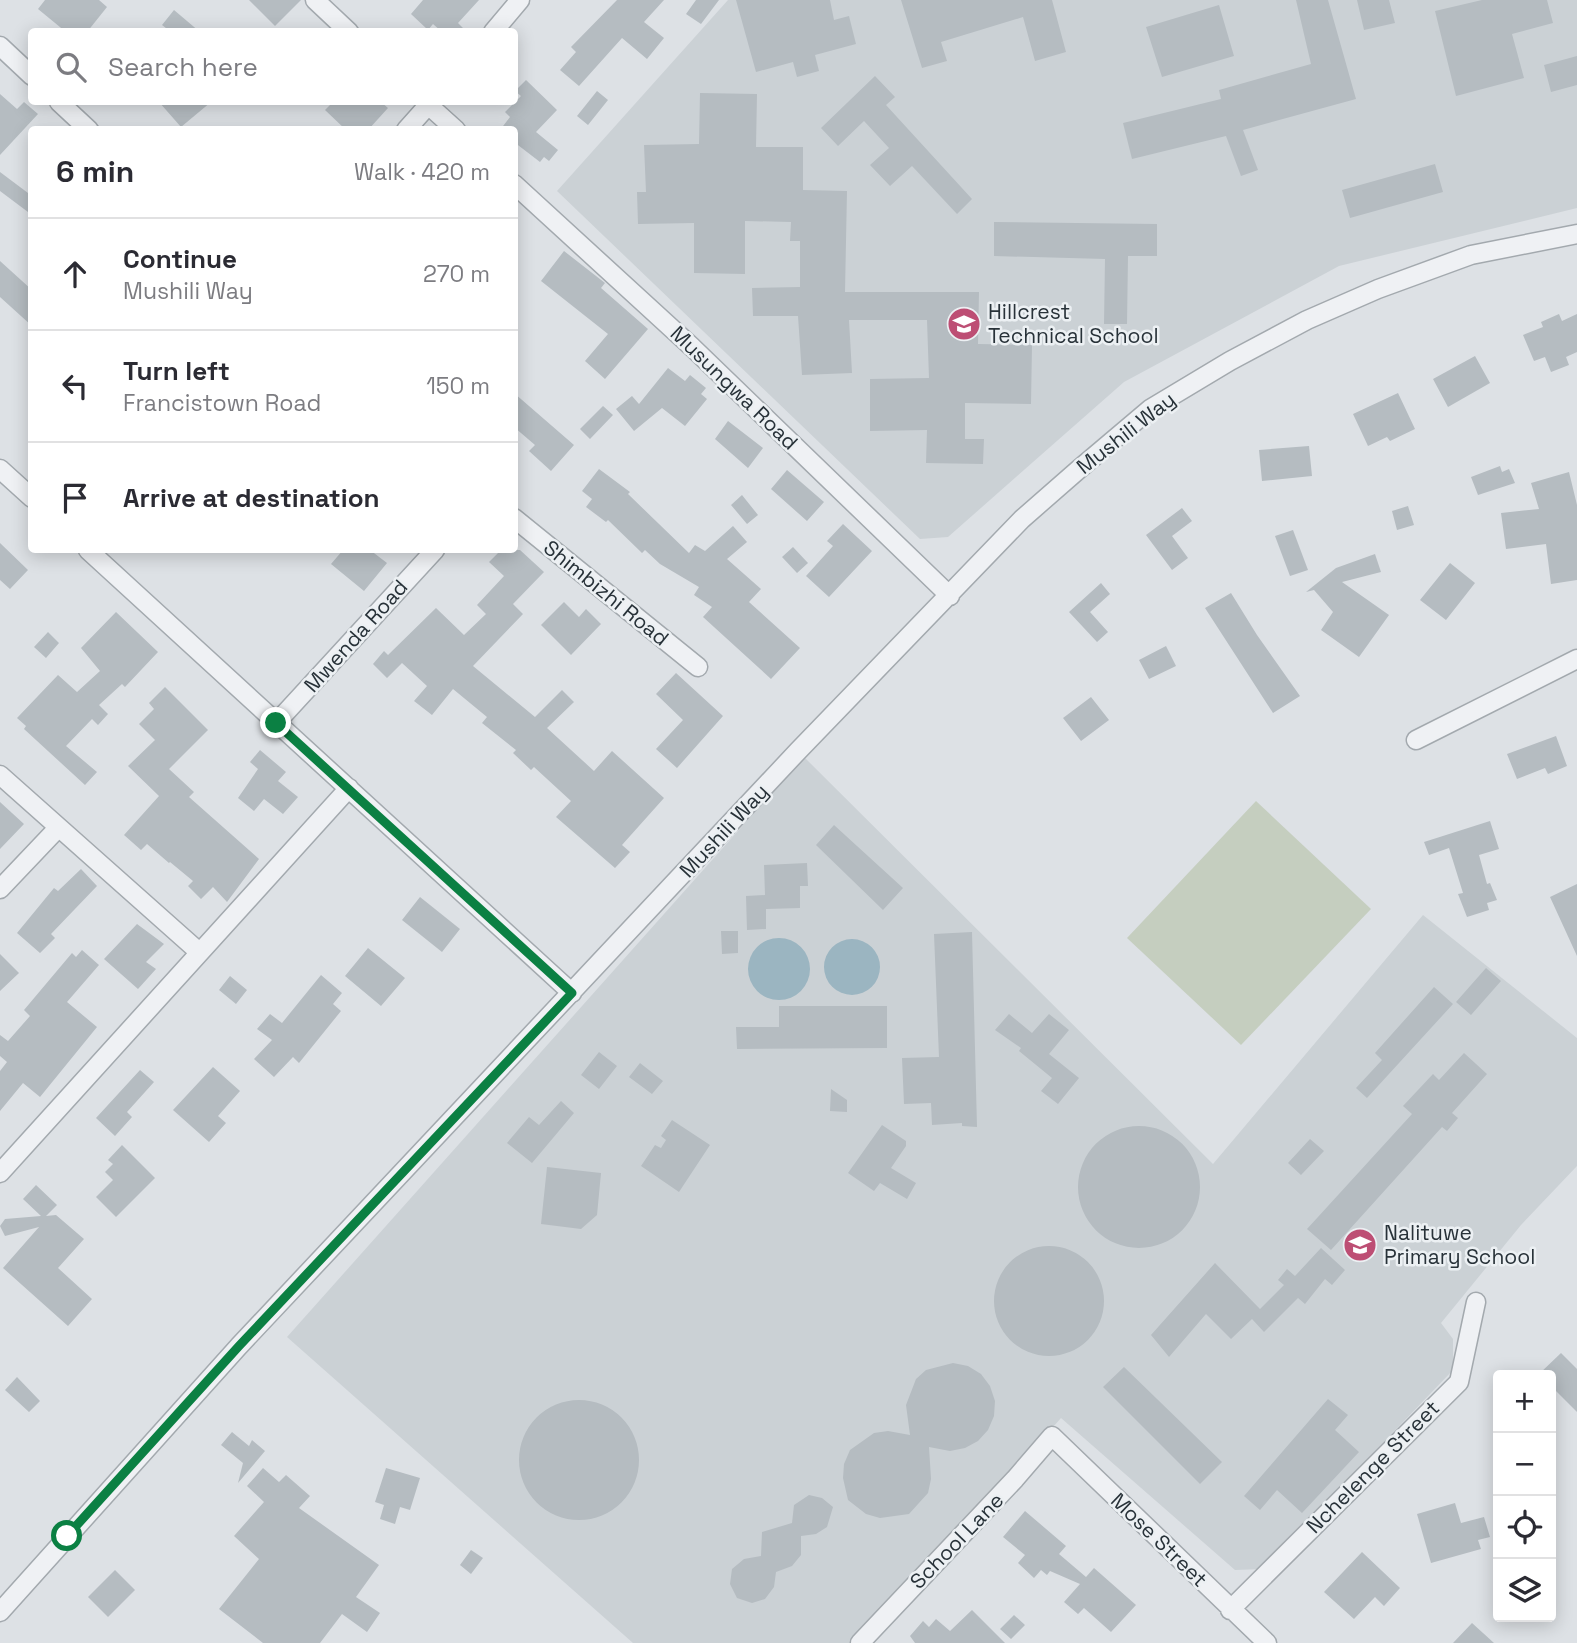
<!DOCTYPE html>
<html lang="en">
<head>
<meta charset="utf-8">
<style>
  body { margin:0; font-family:"Space Grotesk",sans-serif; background:#f2f2f3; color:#2b2b33 }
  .controls { position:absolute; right:21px; bottom:21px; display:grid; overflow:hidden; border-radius:7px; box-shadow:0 4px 18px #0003 }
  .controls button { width:63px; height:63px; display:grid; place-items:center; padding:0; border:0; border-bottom:2px solid #e1e1e2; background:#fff; color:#2b2b33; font:35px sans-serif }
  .stop { position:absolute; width:21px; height:21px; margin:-16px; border:5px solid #0b8043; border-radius:50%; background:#fff }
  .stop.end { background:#0b8043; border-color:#fff; box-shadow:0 2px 7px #0008 }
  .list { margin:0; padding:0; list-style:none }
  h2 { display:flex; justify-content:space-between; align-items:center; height:91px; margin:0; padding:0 28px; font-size:30px }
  h2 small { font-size:23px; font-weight:400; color:#7c7c81 }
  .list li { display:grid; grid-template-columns:46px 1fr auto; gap:21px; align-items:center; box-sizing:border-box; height:112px; padding:0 28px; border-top:2px solid #e1e1e2 }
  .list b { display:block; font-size:26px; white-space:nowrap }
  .list p { margin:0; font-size:23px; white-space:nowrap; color:#7c7c81 }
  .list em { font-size:23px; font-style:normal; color:#7c7c81 }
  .icon { flex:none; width:38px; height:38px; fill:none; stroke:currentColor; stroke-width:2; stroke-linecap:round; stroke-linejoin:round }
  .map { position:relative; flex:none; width:1577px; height:1643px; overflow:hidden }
  .search { position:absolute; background:#fff; box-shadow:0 4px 18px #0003; left:28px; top:28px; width:490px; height:77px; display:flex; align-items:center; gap:18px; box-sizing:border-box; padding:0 24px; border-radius:7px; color:#7c7c81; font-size:26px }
  .panel { position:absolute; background:#fff; box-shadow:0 4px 18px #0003; left:28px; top:126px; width:490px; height:427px; border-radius:7px }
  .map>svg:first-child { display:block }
  .built { fill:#cbd1d5 }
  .green { fill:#c5cebf }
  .water { fill:#9bb5c1 }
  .building { fill:#b5bcc1 }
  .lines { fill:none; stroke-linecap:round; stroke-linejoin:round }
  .street-casing { stroke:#a3a9ae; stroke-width:21 }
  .street { stroke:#eff1f4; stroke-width:18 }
  .route { stroke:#0b8043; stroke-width:9 }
  .labels { text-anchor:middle; stroke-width:5; stroke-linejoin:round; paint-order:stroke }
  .poi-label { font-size:21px; fill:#283239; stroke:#ecf0f3; text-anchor:start }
  .street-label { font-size:21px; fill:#283239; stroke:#ecf0f3 }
</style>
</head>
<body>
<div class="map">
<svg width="1577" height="1643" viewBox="0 0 1577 1643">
  <rect width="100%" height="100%" fill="#dde1e5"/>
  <path class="built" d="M728,0H1577V208L1339,266L1124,382L948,537L920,539L557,191Z
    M804,757L1213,1164L1423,915L1577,1038V1166L1521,1225L1441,1323L1453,1339V1370L1262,1569L1235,1570L1061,1418L862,1643H633L287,1337Z"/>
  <path class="green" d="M1256,801L1371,909L1241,1045L1127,938Z"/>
  <path class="water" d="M748 969a31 31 0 1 1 62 0a31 31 0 1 1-62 0Z
    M824 967a28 28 0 1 1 56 0a28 28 0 1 1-56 0Z"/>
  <path class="building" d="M45,0H99L107,7L87,32H66L38,9Z
    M249,0H301L275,26Z
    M423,0H479L458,23L467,32H442L433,24L428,30L411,14Z
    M617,0H664L644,22L664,38L647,59L622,38L579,86L560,70L576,52L571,47Z
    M696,0H719L701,24L686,14Z
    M736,0H830L834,20L849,16L856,44L815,55L819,71L797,77L793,62L756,72Z
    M901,0H1052L1066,52L1035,61L1023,17L941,42L947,61L922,68Z
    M1296,0H1328L1356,99L1243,130L1258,170L1241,176L1226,136L1132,159L1123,123L1221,99L1219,90L1311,64Z
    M1357,0H1389L1395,23L1364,30Z
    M1482,0H1547L1553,23L1512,34L1524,78L1456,96L1435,11Z
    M1219,5L1234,56L1162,77L1146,27Z
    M174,10L200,32H171L162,25Z
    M1577,56V85L1551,92L1544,65Z
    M875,76L895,97L886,105L972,199L957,214L912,166L890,186L870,165L889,148L864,121L838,146L821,128Z
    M526,80L557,110L536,132L558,150L549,161L544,157L540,162L514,142V130H500L510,117L505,112L521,96L515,91Z
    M597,91L608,100L588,125L577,116Z
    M700,93L757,94L756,147H803V190L847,191L845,292H979L978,344L1032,345L1031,404L965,403V439H984L983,464L926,463L927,430L870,431V379L929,378L927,320H849L852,373L802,375L798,316H753L752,288L800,287V241H790L791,222L745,221V274L694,273V223L638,224L637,192H646L644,145L699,144Z
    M0,94L17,109L24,102L38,114L0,155Z
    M159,102H211L181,127Z
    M333,102H381L388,108L368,130H346L325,110Z
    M1435,164L1443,192L1350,218L1342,190Z
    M0,172L32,196V215L0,191Z
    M994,222L1157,224V256H1128L1127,324H1104L1105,259L994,256Z
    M564,251L605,283L601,288L648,329L605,379L585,361L608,334L541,281Z
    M0,261L32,290V326L0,297Z
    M1559,314L1562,321L1577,314V352L1566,357L1569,365L1551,372L1545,357L1534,361L1523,335L1543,327L1541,322Z
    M1475,356L1490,383L1448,407L1433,379Z
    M668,368L685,381L690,375L706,388L701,394L707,399L685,426L662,408L634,431L616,409L632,396L639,404Z
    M514,393L574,445L551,471L529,451L535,445L514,427Z
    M1398,393L1415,429L1390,441L1387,437L1368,446L1353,414Z
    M603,406L613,415L590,439L580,429Z
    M728,421L763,448L748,468L715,439Z
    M1309,446L1312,476L1262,481L1259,450Z
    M1500,466L1502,472L1509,469L1515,483L1478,495L1471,477Z
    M599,469L630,492L628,494L689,553L695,545L705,551L733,526L747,542L727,559L761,589L749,602L800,648L771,679L703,617L712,607L694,595L699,587L660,564L645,550L642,553L608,520L606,522L586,507L592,499L582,491Z
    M787,470L824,502L807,521L771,489Z
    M1569,472L1577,505V580L1551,584L1546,544L1506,549L1501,513L1539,509L1531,483Z
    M742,495L758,515L747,524L731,505Z
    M1408,506L1414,525L1397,530L1392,511Z
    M1182,508L1192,521L1172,536L1188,558L1172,570L1146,535Z
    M843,524L872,551L829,597L806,576L833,546L827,541Z
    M1293,530L1308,570L1290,576L1275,536Z
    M0,543L28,570L10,589L0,580Z
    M793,547L808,563L797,573L782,557Z
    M343,550H370L387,563L364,591L331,564Z
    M501,550H520L544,572L513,604L523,614L473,666L535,717L562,690L574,702L547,728L594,771L612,751L664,798L622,845L630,852L615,868L556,817L571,801L534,767L531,770L513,753L516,750L482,723L487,717L453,689L432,715L414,701L427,686L402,663L387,678L373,664L384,651L388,655L436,608L464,635L486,614L477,605L504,576L489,562Z
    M1375,554L1381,572L1342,582L1389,615L1359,657L1321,630L1333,612L1314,590L1306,592L1336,568Z
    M1450,563L1475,583L1446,620L1420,600Z
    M1101,583L1110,594L1090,612L1108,632L1097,642L1069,612Z
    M1231,593L1257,635L1300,696L1273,713L1205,608Z
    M564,602L579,617L586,609L601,624L571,655L541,625Z
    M116,612L158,652L125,687L122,684L99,705L108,714L98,725L92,719L66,746L97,772L85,785L24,729L26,726L17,718L58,675L77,692L100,671L81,648Z
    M48,632L59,643L46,658L34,647Z
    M1166,646L1176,666L1149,679L1139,660Z
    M676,673L723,716L677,768L656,749L683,720L656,694Z
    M165,687L208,730L169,769L194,792L189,797L259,859L227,902L213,887L201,899L188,886L193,881L170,862L169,863L147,844L141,850L124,835L159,796L128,766L155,740L139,724L154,709L149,703Z
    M1091,697L1109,720L1081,741L1063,718Z
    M1556,736L1567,766L1548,774L1545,768L1517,779L1507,754Z
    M260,750L286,772L278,781L298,797L283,814L264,799L254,811L238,798L258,769L250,762Z
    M0,802L24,824L0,849Z
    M1490,821L1499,849L1479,855L1487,884L1490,883L1497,900L1487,903L1489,910L1467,917L1458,894L1463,893L1449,848L1429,855L1424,842Z
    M834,825L903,888L883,910L816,845Z
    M807,863L808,886H800V908L766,909V929L747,930L746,896L765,895L764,865Z
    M81,869L97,886L51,934L55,938L40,953L17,933L54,888L58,891Z
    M1577,884V956L1550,897Z
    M420,897L460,929L442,952L402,920Z
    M137,924L164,944L146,962L156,969L138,989L104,959Z
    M721,931H738V953L722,954Z
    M972,932L977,1127L962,1126V1123L932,1125L931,1103L904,1104L902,1058L939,1057L934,934Z
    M368,948L405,978L381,1006L345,976Z
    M82,950L99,965L67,1002L97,1027L40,1097L23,1083L0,1111V1071L7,1062L0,1056V1035L8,1041L30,1016L24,1010L72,953L76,957Z
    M0,954L19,973L0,991Z
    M1486,968L1501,981L1471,1015L1456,1002Z
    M321,975L342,993L333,1004L341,1011L299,1063L293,1057L274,1077L254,1059L272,1040L257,1029L270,1014L282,1023Z
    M230,976L247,990L236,1004L219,990Z
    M1434,987L1453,1004L1367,1098L1356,1088L1382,1060L1375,1053Z
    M779,1006H887V1048L737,1049L736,1027H779Z
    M1009,1014L1032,1033L1049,1014L1069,1030L1049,1054L1079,1078L1058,1104L1041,1091L1052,1078L1019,1051L1021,1048L995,1030Z
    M599,1052L617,1066L599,1089L581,1075Z
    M1464,1053L1487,1074L1452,1113L1458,1118L1447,1131L1442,1127L1331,1250L1307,1229L1412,1114L1403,1106L1433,1074L1439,1080Z
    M640,1063L663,1081L652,1094L629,1077Z
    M213,1067L240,1091L218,1116L226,1123L209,1142L173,1110Z
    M140,1070L154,1082L127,1112L132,1117L115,1136L96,1118Z
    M831,1089L847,1100V1112L830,1111Z
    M561,1101L574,1113L532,1163L507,1143L529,1117L539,1125Z
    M672,1120L710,1145L679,1192L641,1166L655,1145L661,1148L666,1140L661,1136Z
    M882,1125L906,1141V1146L891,1168L916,1183L907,1199L880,1183L874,1191L848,1173Z
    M1078 1187a61 61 0 1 1 122 0a61 61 0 1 1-122 0Z
    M1310,1139L1324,1151L1301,1175L1288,1163Z
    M122,1145L155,1178L116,1217L96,1197L113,1180L105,1172L113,1164L108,1160Z
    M547,1167L601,1173L597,1215L581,1229L541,1224Z
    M36,1185L57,1205L46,1216L56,1215L84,1239L58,1268L92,1299L68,1326L3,1268L39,1227L5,1236L0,1226L5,1219L41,1216L23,1199Z
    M994 1301a55 55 0 1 1 110 0a55 55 0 1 1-110 0Z
    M1321,1248L1345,1270L1332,1285L1325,1279L1305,1304L1298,1298L1264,1332L1252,1319L1231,1339L1206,1314L1169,1357L1151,1335L1215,1263L1260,1309L1284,1285L1278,1280L1287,1269L1295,1276Z
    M1561,1353L1577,1369V1412L1551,1386V1375H1538Z
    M953,1363L968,1366L981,1374L990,1386L995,1401L994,1416L988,1430L978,1441L965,1448L950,1451L929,1447L931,1479L928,1493L909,1514L880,1518L866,1514L848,1500L843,1478L844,1464L850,1450L874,1433L888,1431L910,1435L906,1405L916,1379L926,1370Z
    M1124,1367L1222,1462L1200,1484L1103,1387Z
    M17,1377L40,1401L29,1412L5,1390Z
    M1328,1399L1348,1415L1335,1430L1359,1452L1302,1513L1277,1490L1260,1510L1244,1496Z
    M519 1460a60 60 0 1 1 120 0a60 60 0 1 1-120 0Z
    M232,1432L249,1446L252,1440L265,1451L238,1483L243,1463L221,1445Z
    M263,1468L279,1482L286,1475L310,1496L299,1508L379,1565L356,1597L380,1613L367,1632L342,1614L320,1643H263L219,1609L259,1559L234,1536L264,1502L247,1486Z
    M386,1468L420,1478L410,1510L400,1507L395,1524L380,1519L384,1505L375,1502Z
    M809,1495L822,1498L833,1507L827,1527L816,1534L801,1536V1555L792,1566L776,1572L774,1587L765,1599L752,1603L737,1598L730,1584L732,1569L744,1559L761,1556L762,1532L792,1523L794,1505Z
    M1455,1503L1461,1523L1484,1517L1490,1537L1478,1540L1481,1549L1431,1563L1417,1514Z
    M1025,1511L1066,1546L1059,1554L1086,1577L1094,1568L1136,1605L1111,1632L1084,1608L1078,1614L1064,1602L1080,1584L1050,1571L1047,1575L1041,1570L1034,1578L1018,1563L1025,1555L1003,1537Z
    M471,1550L483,1558L471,1574L460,1565Z
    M1362,1552L1400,1588L1384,1606L1375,1597L1354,1619L1324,1592Z
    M115,1570L135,1590L108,1617L88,1597Z
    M972,1610L1005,1643H915L910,1636L923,1621L929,1627L936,1619L950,1631Z
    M1014,1615L1025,1625L1011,1639L1000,1629Z
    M1472,1623L1494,1643H1453Z"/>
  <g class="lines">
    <defs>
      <path id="street" d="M315,0L349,32
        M493,32L520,0
        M0,46L32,76
        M59,102L89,130
        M425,102L456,130
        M406,130L431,102
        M514,184L692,347L950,596
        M0,469L32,498
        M514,518L698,667
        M88,550L572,993
        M276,723L435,550
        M1416,740L1577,659
        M0,775L198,951
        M0,889L58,828
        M0,1173L349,788
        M1230,1610L1459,1382L1476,1302
        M0,1612L239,1346L798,751L1022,519L1078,470L1150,409L1230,361L1307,320L1378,289L1471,255L1577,234
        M860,1643L1015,1479L1052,1436L1267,1643"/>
    </defs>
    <use href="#street" class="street-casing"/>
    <use href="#street" class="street"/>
  </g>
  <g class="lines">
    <path class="route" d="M67,1536L239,1346L572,993L276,723"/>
  </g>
  <defs>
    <symbol id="school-disc" viewBox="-11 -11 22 22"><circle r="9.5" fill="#bd4e74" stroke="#ecf0f3"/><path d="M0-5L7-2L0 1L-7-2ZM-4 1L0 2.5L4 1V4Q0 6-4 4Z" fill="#fff"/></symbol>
  </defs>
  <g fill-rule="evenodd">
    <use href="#school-disc" x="945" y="305" width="38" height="38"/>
    <use href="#school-disc" x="1341" y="1226" width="38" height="38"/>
  </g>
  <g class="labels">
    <g class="poi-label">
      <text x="988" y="319">Hillcrest<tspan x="988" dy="24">Technical School</tspan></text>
      <text x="1384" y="1240">Nalituwe<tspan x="1384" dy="24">Primary School</tspan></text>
    </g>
    <g class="street-label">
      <text transform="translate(734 388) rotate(44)" y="7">Musungwa Road</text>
      <text transform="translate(1126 433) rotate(-38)" y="7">Mushili Way</text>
      <text transform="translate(606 593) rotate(39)" y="7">Shimbizhi Road</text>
      <text transform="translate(356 636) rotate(-48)" y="7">Mwenda Road</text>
      <text transform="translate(724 831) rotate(-47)" y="7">Mushili Way</text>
      <text transform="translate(1373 1467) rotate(-45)" y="7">Nchelenge Street</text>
      <text transform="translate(1159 1540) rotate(44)" y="7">Mose Street</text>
      <text transform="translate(957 1541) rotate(-46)" y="7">School Lane</text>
    </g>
  </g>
</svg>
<div class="controls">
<button>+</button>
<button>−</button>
<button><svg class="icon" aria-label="locate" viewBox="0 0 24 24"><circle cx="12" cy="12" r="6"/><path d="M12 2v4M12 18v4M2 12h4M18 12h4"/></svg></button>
<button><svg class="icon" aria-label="layers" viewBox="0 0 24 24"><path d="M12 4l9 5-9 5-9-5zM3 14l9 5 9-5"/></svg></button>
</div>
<div class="stop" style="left:67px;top:1536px"></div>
<div class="stop end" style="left:276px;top:723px"></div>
<div class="search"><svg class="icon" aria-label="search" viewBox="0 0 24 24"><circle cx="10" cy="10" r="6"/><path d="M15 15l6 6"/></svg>Search here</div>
<section class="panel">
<h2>6 min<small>Walk · 420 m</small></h2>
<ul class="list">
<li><svg class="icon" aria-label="ahead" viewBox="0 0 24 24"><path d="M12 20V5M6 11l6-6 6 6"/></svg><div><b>Continue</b><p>Mushili Way</p></div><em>270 m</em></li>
<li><svg class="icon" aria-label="left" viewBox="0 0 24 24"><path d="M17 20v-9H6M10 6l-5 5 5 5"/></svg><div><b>Turn left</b><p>Francistown Road</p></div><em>150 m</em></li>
<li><svg class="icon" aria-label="arrive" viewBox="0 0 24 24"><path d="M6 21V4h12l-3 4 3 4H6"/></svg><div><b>Arrive at destination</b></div></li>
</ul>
</section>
</div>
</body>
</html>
